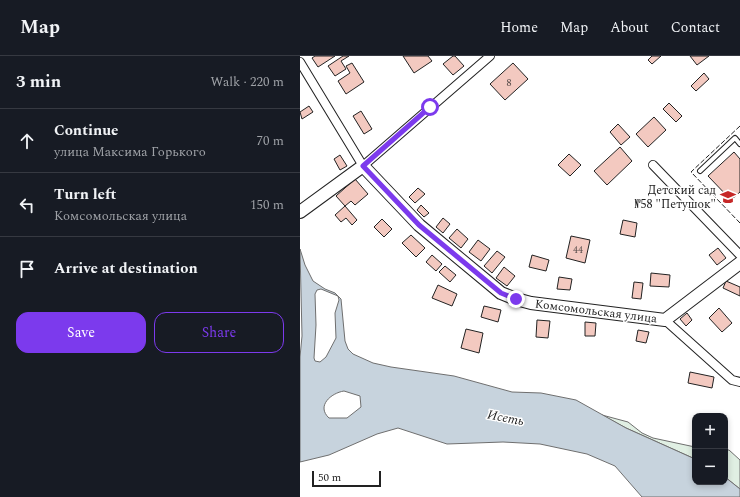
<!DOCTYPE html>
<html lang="en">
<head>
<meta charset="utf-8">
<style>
  body { margin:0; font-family:Spectral,serif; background:#20242c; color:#f1f3f6 }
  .controls { position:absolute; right:12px; bottom:12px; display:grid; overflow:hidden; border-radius:8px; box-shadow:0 2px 6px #0003 }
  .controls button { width:36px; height:36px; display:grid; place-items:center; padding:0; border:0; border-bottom:1px solid #363941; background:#171b24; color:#f1f3f6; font:20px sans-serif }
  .scale { position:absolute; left:12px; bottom:10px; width:69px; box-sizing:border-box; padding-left:4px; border:2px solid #222; border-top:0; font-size:11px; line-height:14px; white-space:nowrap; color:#222; -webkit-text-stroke:3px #fff; paint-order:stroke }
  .stop { position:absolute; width:12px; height:12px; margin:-9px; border:3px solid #7c3aed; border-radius:50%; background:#fff }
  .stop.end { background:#7c3aed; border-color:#fff; box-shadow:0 1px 4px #0008 }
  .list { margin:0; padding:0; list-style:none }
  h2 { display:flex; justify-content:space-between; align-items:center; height:52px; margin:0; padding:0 16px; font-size:17px }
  h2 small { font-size:13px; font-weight:400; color:#9ea1a6 }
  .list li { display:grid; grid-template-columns:26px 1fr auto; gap:12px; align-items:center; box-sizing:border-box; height:64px; padding:0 16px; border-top:1px solid #363941 }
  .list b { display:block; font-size:15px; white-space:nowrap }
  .list p { margin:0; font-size:13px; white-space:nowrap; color:#9ea1a6 }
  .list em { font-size:13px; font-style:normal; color:#9ea1a6 }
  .actions { display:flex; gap:8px; padding:12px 16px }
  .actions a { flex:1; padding:9px 0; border:1px solid #7c3aed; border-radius:12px; text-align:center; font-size:14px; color:#7c3aed }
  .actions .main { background:#7c3aed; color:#fff }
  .icon { flex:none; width:22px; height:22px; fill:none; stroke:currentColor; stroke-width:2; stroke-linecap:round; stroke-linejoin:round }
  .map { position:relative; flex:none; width:440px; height:441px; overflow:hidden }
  header { display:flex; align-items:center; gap:24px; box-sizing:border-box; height:56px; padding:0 20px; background:#171b24; border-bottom:1px solid #363941 }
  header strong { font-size:19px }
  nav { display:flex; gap:22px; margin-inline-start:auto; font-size:14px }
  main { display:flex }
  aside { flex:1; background:#171b24 }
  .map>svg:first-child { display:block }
  .green { fill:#e0efe3; stroke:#6f6f6f }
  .water { fill:#c7d3dd; stroke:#6f6f6f; fill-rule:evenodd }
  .building { fill:#f3c9c0; stroke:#222 }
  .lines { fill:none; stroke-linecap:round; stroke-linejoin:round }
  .lane-casing { stroke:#222; stroke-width:6 }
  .street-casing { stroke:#222; stroke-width:10 }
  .secondary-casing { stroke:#222; stroke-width:14 }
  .lane { stroke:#fff; stroke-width:4 }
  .street { stroke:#fff; stroke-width:8 }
  .secondary { stroke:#fff; stroke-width:12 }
  .fence { stroke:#222; stroke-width:1; stroke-dasharray:5 2; stroke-linecap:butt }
  .route { stroke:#7c3aed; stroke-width:5 }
  .labels { text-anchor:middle; stroke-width:3; stroke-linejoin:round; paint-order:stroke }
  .number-label { font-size:10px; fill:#564c4a }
  .poi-label { font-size:12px; fill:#222; stroke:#fff; text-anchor:end }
  .street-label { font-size:12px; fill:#222; stroke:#fff }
  .water-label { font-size:13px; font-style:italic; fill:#222; stroke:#fff }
</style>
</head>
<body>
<header>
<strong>Map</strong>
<nav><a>Home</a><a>Map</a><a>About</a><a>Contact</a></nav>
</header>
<main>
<aside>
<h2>3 min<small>Walk · 220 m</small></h2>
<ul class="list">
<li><svg class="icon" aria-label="ahead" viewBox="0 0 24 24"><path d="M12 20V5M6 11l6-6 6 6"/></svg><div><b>Continue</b><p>улица Максима Горького</p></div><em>70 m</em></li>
<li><svg class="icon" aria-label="left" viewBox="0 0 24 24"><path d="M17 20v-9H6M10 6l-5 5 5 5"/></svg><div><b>Turn left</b><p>Комсомольская улица</p></div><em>150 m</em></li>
<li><svg class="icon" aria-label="arrive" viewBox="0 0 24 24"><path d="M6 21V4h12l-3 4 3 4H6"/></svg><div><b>Arrive at destination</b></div></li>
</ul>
<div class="actions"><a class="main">Save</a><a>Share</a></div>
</aside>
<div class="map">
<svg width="440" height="441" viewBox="0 0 440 441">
  <rect width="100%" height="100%" fill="#fff"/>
  <path class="green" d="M302,359L328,366L342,377L353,382L395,391V403L326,372Z
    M425,394H429L440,404V433L425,421Z"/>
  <path class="water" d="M0,193L5,209L13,225L25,233L35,237L41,243L45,285L48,293L53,298L73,307L91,311L154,320L212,336L241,337L276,344L326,372L395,403V426H425V421L440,433V441H342L315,410L287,398L240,388L203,386L147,388L98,372L77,378L29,399L0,406V301L2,280ZM21,233L38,240L39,244L35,257L36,282L26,301L20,306L15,305L14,302L16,269L15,238L17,234ZM44,335L60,340L61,351L47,362H29C16,350 31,337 44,335Z"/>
  <path class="building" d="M15,0H35L18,11L12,2Z
    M43,0H49L41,5L46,13L35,20L28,10Z
    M103,0H128L132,5L114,17Z
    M153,0H155L164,10L153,19L143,8Z
    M352,0H361L352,8L348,4Z
    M390,0H409L397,9Z
    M52,7L64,26L46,38L38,25L50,17L46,10Z
    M213,7L228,23L205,44L190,28Z
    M404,17L409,23L396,35L391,30Z
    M369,47L382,60L376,66L363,53Z
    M9,50L13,56L2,63L0,56Z
    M61,55L72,73L64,78L53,60Z
    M354,61L366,74L348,91L336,78Z
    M318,68L330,81L321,89L310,76Z
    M320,91L332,105L307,129L294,115Z
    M434,96L440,103V136L431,144L408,120Z
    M269,98L281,109L270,120L258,109Z
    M40,99L47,110L40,114L34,103Z
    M55,123L68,138L55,149L51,145L45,150L36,140Z
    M118,132L125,138L115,147L109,141Z
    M121,149L129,157L124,161L117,154Z
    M45,150L57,164L52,169L46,162L41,166L35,159Z
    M143,162L150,168L143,177L136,171Z
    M82,163L92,173L84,181L74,171Z
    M323,164L337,167L335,181L320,178Z
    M157,173L168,183L161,192L149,182Z
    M111,179L125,192L116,201L102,187Z
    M271,180L290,184L285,207L266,202Z
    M178,184L190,193L181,205L169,196Z
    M418,192L426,202L417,209L409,199Z
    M197,195L205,201L192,217L184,210Z
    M132,199L142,208L136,215L126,206Z
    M232,199L249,204L246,215L229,211Z
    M145,210L156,219L150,226L139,216Z
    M204,211L215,220L207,230L196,222Z
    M351,217L370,219L369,231L350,230Z
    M259,221L272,223L270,234L257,233Z
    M426,225L440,231V240L423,232Z
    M334,226L343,227L341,243L332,242Z
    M138,229L157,238L152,250L132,242Z
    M184,250L201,254L198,266L181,261Z
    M419,252L432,267L422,276L409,262Z
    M387,257L392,264L386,270L380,263Z
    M237,264L250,265L248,282L236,281Z
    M285,266L296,267L295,280H285Z
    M166,273L183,277L179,297L161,292Z
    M338,274L349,276L346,287L336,285Z
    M390,316L414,321L412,332L388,327Z"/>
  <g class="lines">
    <defs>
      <path id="lane" d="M400,115L435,82L440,88"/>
      <path id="street" d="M0,6L63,110L190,0
        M353,109L440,199
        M365,264L432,324L440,326"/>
      <path id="secondary" d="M0,156L63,110L119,169L201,237L216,243L231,247L365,264L440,207"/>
    </defs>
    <use href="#lane" class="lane-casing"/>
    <use href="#street" class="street-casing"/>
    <use href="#secondary" class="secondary-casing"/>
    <use href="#lane" class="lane"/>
    <use href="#street" class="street"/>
    <use href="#secondary" class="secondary"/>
    <path class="fence" d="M440,70L391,116L440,167"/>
  </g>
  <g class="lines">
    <path class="route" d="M130,51L63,110L119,169L201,237L216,243"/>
  </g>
  <defs>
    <symbol id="school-bare" viewBox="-9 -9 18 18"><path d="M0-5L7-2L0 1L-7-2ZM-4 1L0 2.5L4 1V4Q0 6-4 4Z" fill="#c62828" stroke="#fff" stroke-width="2.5" paint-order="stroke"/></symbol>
  </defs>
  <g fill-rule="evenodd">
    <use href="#school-bare" x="417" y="130" width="22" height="22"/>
  </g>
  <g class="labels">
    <g class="number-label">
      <text x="209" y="30">8</text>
      <text x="278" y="197">44</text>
    </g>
    <g class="poi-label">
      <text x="416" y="138">Детский сад<tspan x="416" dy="14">№58 "Петушок"</tspan></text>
    </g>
    <g class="street-label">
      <text transform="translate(296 255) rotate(7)" y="4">Комсомольская улица</text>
    </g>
    <g class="water-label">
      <text transform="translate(206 361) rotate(11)" y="5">Исеть</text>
    </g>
  </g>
</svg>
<div class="controls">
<button>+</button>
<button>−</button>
</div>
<div class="scale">50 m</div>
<div class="stop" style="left:130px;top:51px"></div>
<div class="stop end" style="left:216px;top:243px"></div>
</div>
</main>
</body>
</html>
